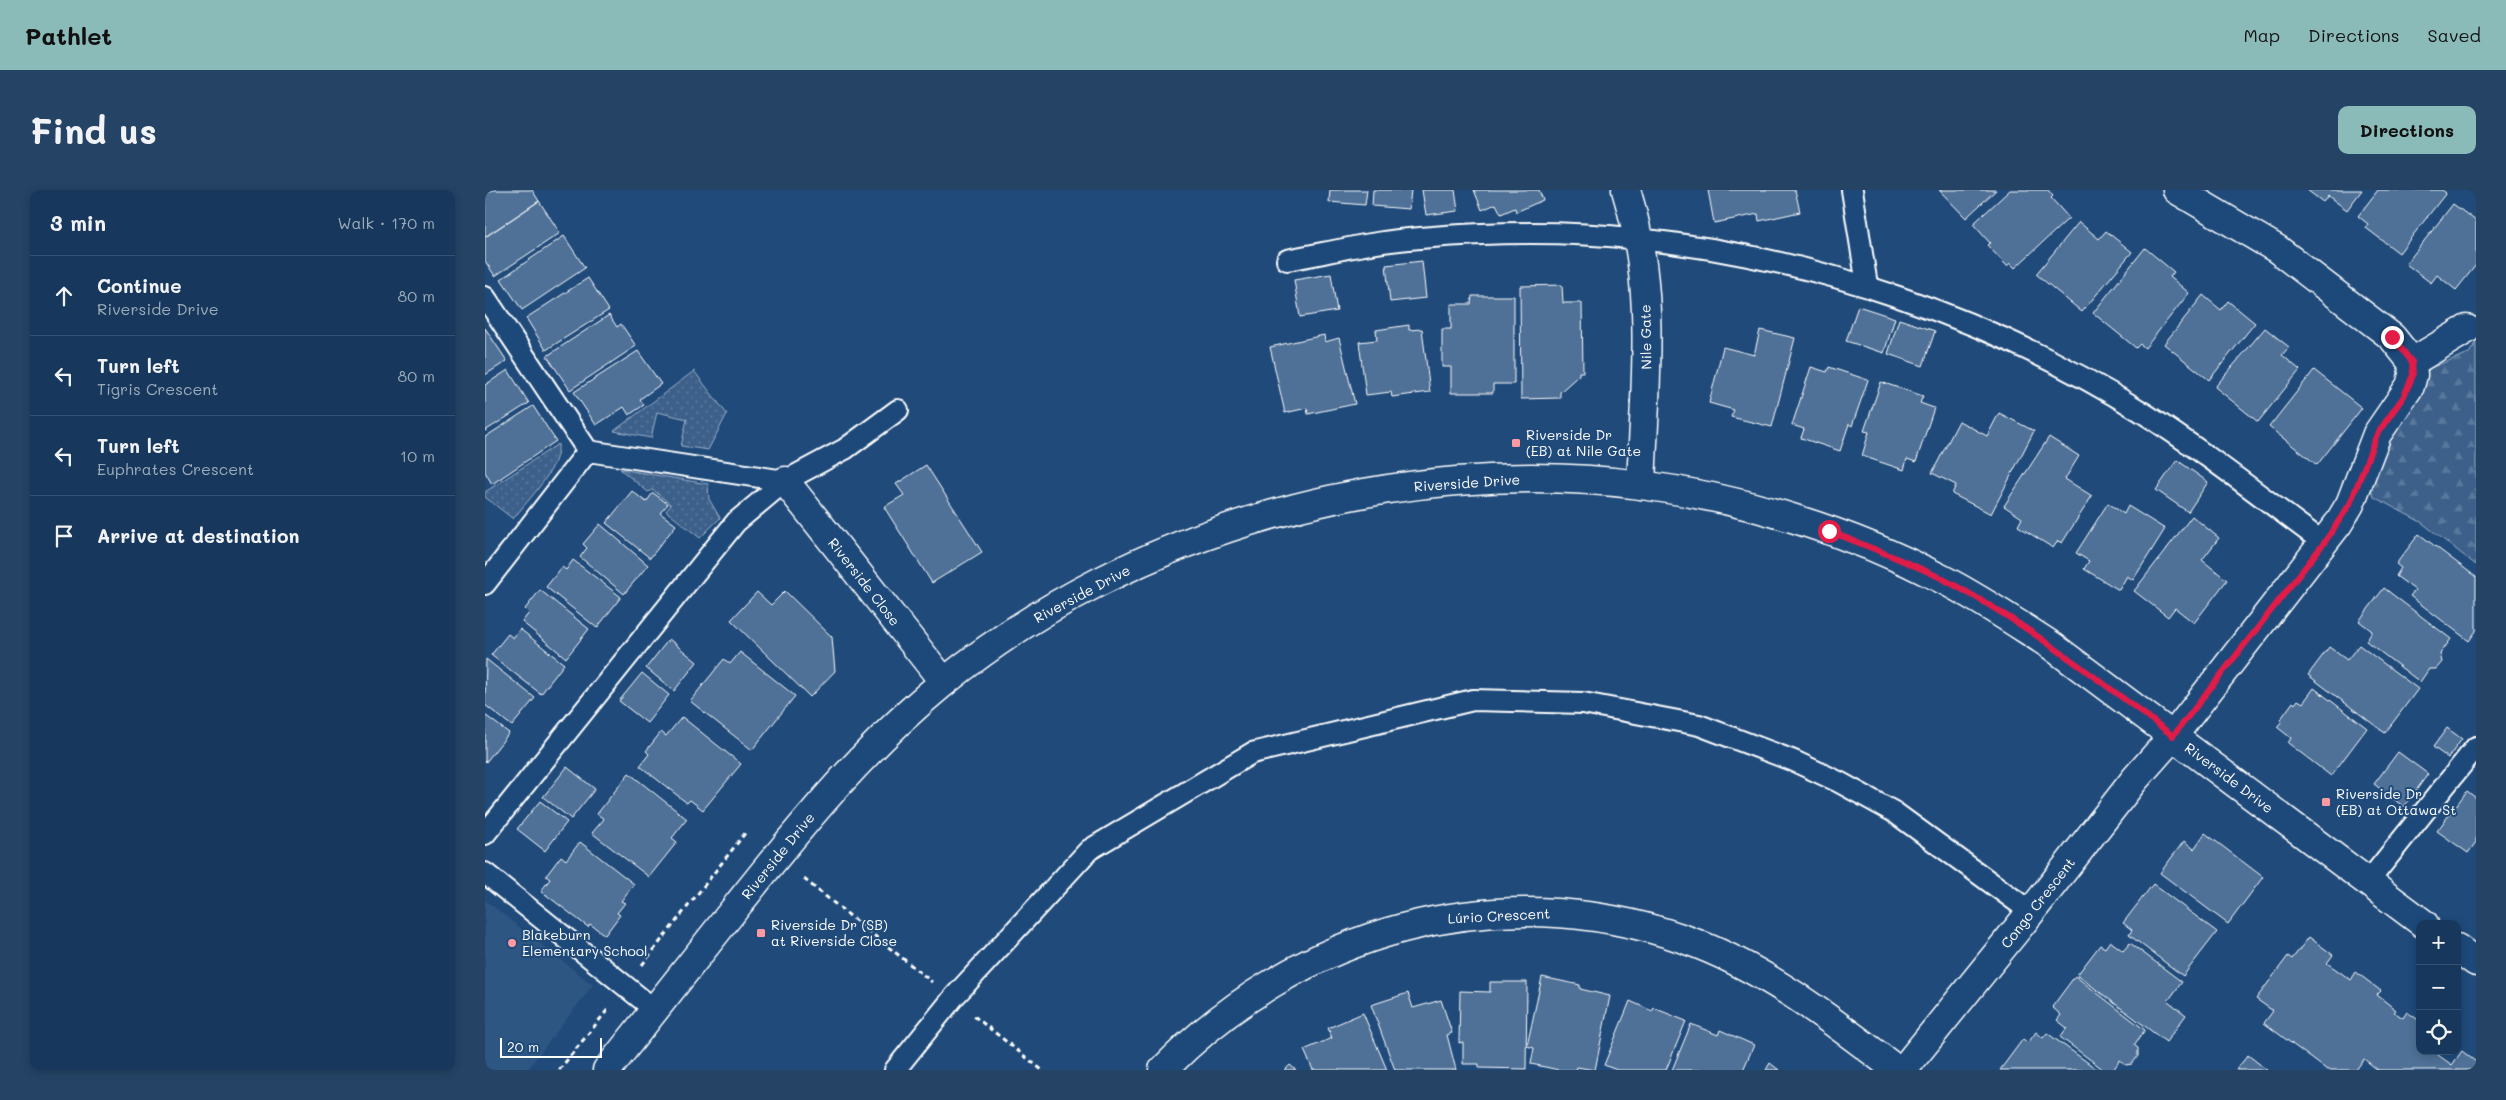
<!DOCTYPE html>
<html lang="en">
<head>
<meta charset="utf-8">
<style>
  body { margin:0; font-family:Mali,sans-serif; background:#244365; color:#f1f3f6 }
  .controls { position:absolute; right:15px; bottom:15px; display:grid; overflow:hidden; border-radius:10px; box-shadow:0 2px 8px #0003 }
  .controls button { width:45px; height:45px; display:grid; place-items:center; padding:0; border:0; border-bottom:1px solid #365272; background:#17385c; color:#f1f3f6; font:25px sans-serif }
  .scale { position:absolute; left:15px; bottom:12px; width:102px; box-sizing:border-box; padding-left:5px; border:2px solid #fff; border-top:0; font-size:14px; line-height:18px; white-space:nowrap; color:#fff; -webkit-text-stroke:4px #1f4a7a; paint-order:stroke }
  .stop { position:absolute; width:15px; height:15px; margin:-11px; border:4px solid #e11d48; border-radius:50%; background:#fff }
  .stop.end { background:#e11d48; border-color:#fff; box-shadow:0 1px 5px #0008 }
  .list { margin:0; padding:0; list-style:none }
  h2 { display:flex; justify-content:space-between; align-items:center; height:65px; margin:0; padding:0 20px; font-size:21px }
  h2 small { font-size:16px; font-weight:400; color:#9eacbb }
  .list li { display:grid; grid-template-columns:32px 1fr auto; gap:15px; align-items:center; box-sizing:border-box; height:80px; padding:0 20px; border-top:1px solid #365272 }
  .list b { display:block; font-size:19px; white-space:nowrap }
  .list p { margin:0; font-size:16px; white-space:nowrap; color:#9eacbb }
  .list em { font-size:16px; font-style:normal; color:#9eacbb }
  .icon { flex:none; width:28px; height:28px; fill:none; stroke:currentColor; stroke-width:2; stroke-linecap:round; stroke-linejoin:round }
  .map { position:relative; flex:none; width:1991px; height:880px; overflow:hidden; border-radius:10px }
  header { display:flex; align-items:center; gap:30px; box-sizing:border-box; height:70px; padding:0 25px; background:#8bbbb9; color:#111 }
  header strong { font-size:24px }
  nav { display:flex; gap:28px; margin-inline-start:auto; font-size:18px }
  .intro { display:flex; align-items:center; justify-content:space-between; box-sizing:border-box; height:120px; padding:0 30px }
  h1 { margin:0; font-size:35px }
  .button { padding:12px 22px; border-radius:10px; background:#8bbbb9; color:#111; font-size:18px; font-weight:700 }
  main { display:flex; gap:30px; padding:0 30px }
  aside { flex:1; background:#17385c; border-radius:10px; box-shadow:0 2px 8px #0003 }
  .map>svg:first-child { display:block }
  .built { fill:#2e5683 }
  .grass { fill:url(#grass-dots); stroke:#9eb0c5 }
  .forest { fill:url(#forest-firs); stroke:#9eb0c5 }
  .building { fill:#507197; stroke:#fff }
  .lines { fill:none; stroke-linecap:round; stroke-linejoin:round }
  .lane-casing { stroke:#fff; stroke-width:24 }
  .street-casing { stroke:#fff; stroke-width:31 }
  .secondary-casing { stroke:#fff; stroke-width:31 }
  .path { stroke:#fff; stroke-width:3; stroke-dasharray:5 4; stroke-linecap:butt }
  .lane { stroke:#1f4a7a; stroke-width:20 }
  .street { stroke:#1f4a7a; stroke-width:28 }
  .secondary { stroke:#1f4a7a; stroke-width:28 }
  .route { stroke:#e11d48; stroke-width:6 }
  .poi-dot { fill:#ff9aa2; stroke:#1f4a7a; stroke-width:2 }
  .labels { text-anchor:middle; stroke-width:4; stroke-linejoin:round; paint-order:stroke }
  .street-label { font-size:14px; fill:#fff; stroke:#1f4a7a }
  .poi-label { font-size:14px; fill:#fff; stroke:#1f4a7a; text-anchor:start }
</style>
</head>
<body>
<header>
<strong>Pathlet</strong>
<nav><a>Map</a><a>Directions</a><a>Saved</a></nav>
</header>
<div class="intro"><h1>Find us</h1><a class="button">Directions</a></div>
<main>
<aside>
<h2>3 min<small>Walk · 170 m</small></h2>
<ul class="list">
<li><svg class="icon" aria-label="ahead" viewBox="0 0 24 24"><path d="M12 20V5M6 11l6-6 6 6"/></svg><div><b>Continue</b><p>Riverside Drive</p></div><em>80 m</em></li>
<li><svg class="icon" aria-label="left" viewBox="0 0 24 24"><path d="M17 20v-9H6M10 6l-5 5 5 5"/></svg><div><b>Turn left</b><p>Tigris Crescent</p></div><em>80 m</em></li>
<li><svg class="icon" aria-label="left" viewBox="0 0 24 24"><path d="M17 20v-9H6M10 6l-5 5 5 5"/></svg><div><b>Turn left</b><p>Euphrates Crescent</p></div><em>10 m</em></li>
<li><svg class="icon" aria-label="arrive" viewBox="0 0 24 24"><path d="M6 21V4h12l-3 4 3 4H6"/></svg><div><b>Arrive at destination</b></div></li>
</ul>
</aside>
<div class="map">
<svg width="1991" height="880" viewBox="0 0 1991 880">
  <defs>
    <pattern id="grass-dots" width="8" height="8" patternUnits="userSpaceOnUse" patternTransform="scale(1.25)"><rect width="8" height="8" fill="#3c618b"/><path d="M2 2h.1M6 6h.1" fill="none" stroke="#59799c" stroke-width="1.8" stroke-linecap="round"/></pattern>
    <pattern id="forest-firs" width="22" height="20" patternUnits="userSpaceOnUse" patternTransform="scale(1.25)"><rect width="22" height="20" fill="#3c618b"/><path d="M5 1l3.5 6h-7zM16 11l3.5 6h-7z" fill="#59799c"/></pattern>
  </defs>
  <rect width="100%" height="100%" fill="#1f4a7a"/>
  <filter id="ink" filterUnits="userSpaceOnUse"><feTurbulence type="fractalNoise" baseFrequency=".02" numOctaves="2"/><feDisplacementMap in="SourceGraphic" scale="10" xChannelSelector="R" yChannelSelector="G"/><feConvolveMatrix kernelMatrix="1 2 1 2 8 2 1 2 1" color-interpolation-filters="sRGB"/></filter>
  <g filter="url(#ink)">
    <path class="built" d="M0,710L108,795L42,880H0Z"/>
    <path class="grass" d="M209,181L242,224L223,260L196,256L202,229L172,222L166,248L129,241Z
      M73,254C76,277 43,310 28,329L0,307V302Z
      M135,279L223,294L224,309L235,328L215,348L181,321L186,315L168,300L163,302Z"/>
    <path class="forest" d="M1991,153V375L1936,332L1889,307L1884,295L1896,259L1945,178L1984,163Z"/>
    <path class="building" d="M8,0H47L54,11L0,47V5Z
      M845,0H882L880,15L844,12Z
      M888,0H926L924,19L887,16Z
      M937,0H970L973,21L941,25Z
      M989,0H1054L1058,10L1031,22L1030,18L1016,24L1011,14L997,20Z
      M1223,0H1310L1315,22L1274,31L1273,24L1229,33Z
      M1454,0H1511L1481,28Z
      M1525,0H1563L1568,6L1566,8L1584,28L1530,78L1525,73L1522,76L1502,55L1505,53L1488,34Z
      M1822,0H1877L1862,20L1843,6L1838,12Z
      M1893,0H1957L1961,3L1914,63L1881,38L1883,34L1873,26Z
      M54,11L75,43L10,86L0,71V47Z
      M1968,14L1991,31V75L1971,100L1952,85L1946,93L1921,74Z
      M1594,32L1614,49L1621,41L1647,62L1597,122L1551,84Z
      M79,46L100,78L37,120L16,89Z
      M1660,58L1689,82L1685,87L1704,103L1660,158L1655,154L1651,158L1608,123Z
      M937,71L941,108L905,112L901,75Z
      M846,84L852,121L815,127L809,90Z
      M103,88L124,120L61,160L41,128Z
      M1077,95L1078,113H1097L1098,182H1094V185L1075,202V208L1036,209L1035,96Z
      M1718,105L1736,120L1743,111L1770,133L1724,190L1679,154Z
      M987,106H1029V194H1008V203H966V177H957V139H966V114H986Z
      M1373,116L1410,128L1399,163L1361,151Z
      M124,125L132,137L136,134L151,156L85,200L62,166Z
      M1414,129L1450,141L1438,176L1403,164Z
      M924,135V140L937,139L945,202L907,207L906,202L881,205L874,152L892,150L891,140Z
      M0,138L22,171L0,185Z
      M1780,138L1804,157L1797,165L1815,180L1773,232L1730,197Z
      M1275,140L1310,148L1287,237L1246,227L1249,220L1224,213L1238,157L1269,165Z
      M839,145L840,152L854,148L870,214L823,224L822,218L800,223L785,157Z
      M153,161L176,194L155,209L159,215L144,225L139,217L111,235L89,202Z
      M1326,177L1342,182L1344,177L1383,190L1367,236L1364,234L1355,261L1316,248L1319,239L1307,235Z
      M23,180L44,213L0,241V195Z
      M1829,180L1877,218L1832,275L1784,237Z
      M1396,192L1438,206L1435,213L1449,218L1431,272L1422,269L1419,280L1377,266L1384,242L1379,241Z
      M48,216L71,251L7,294L0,282V247Z
      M1514,223L1549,241L1506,324L1467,304L1471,295L1447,283L1474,231L1502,246Z
      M1564,247L1594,266L1580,289L1607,306L1577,353L1573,351L1568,358L1533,336L1537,328L1519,316Z
      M1692,270L1723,292L1703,322L1671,300Z
      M441,275L497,362L447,393L399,317L419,305L411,294Z
      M147,301L161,312L168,303L183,314L175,323L191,335L165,368L121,333Z
      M1623,313L1639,324L1643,316L1680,339L1648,390L1642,386L1634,400L1599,379L1604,371L1591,363Z
      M1707,326L1734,348L1717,370L1742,390L1709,433L1690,418L1683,427L1649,401Z
      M115,334L163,375L139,404L95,367L102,358L98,354Z
      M1934,344L1991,387V441L1984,451L1925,406L1930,400L1911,386L1916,378L1911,374Z
      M88,370L136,407L112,438L61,397L77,377L81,380Z
      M1899,398L1966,449L1955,464L1957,472L1951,479H1944L1935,492L1881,451L1887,441L1874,431Z
      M55,400L104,439L81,468L37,432L44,423L40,419Z
      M300,401L347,447L350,481L325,507L246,430L272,402L286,415Z
      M35,439L79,474L56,504L6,465L23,444L28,448Z
      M184,449L212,472L189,501L161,478Z
      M1874,455L1933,499L1900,543L1823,485L1844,457L1862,470Z
      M255,462L310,506L267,560L205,511L239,469L245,474Z
      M1,469L50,508L27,536L0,515Z
      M157,483L184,505L162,533L134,511Z
      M1829,498L1882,538L1846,586L1803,553L1806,548L1792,537L1797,531L1795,530L1808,512L1810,514L1813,510L1818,513Z
      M0,525L24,543L1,572L0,571Z
      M197,527L256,574L218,620L205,610L202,613L155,576L164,564L161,561L176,542L181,546Z
      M1962,538L1977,549L1963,568L1948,557Z
      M1913,562L1943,584L1919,617L1889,594Z
      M82,577L110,599L86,629L58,607Z
      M144,583L202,629L187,648L192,652L164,687L107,643L119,629L112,624Z
      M1982,601L1991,608V652L1983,663L1952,641Z
      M55,611L82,632L60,661L32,639Z
      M1720,643L1778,687L1743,734L1675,683L1699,651L1709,659Z
      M95,652L149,694L136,711L140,713L132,723L135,725L120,745L105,734L103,737L56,701L65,689L61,686L76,666L81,670Z
      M1668,694L1732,742L1698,786L1644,745L1647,740L1638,733Z
      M1824,747L1848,765L1842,773L1866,790L1871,782L1896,801L1892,805L1911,820L1909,822L1918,828L1922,822L1935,831V861H1955L1953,865L1967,875L1977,861L1991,872V880H1893L1879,869L1871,880H1842L1779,833L1788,821L1771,809L1803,766L1807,769Z
      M1625,751L1638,761L1645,753L1697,792L1683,811L1701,825L1681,852L1592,785L1615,755L1620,758Z
      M1590,786L1660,840L1649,855L1653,858V866L1647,874L1641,875L1635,870L1628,880H1619L1575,847L1582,838L1572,830L1576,825L1567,817Z
      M1057,787L1095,795V799L1125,806L1110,880L1092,877L1091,880H1074L1046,874L1049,858L1042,856Z
      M1005,792H1042L1041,879L994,878V874H978V852L974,853L975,801L1005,802Z
      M923,803L928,818L956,810L967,843L962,845L971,880H910L886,815Z
      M1145,811L1167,821L1169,818L1201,831L1181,880H1132L1119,875Z
      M878,823L902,880H828L819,860L847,848L843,838Z
      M1206,834L1233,845L1235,840L1269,855L1258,880H1187Z
      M1551,842L1558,848L1562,843L1613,880H1515L1538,849L1543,853Z
      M1763,865L1782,880H1751Z
      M1285,873L1294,880H1281Z
      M805,875L811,880H800Z"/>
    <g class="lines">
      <defs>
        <path id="lane" d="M1367,0L1382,95
          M802,70C846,62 890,51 935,48C1005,42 1083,41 1153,49C1328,67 1508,129 1657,222C1720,262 1779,309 1839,353
          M0,107L103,261L300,291
          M0,394L103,261
          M0,644L251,332L300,291L360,259L413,220
          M0,683L170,820
          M1883,692L1991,557
          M410,880L468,808L604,660L767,563L988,510L1098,513L1214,535L1309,571L1354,592L1409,622L1546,722"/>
        <path id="street" d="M1141,0C1172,99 1160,194 1156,295
          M1927,172L1982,139
          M300,291L459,492
          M678,880C814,740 1012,684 1199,749C1279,777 1345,829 1412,880
          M1418,880L1546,722L1650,589L1688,546L1853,334L1865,314L1892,244L1925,196L1928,185L1927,172L1907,147L1792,59L1692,0"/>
        <path id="secondary" d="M1972,758L1991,772
          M122,880C167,824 211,768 255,712C317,634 380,557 458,493C648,338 914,264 1156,295C1259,308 1366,342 1457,389C1496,409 1531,433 1567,456L1939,734"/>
      </defs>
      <use href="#lane" class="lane-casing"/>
      <use href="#street" class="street-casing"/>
      <use href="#secondary" class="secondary-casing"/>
      <path class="path" d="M319,689L447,792
        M157,775L261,642
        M489,826L557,880
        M74,880L124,818"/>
      <use href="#lane" class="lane"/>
      <use href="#street" class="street"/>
      <use href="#secondary" class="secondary"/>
    </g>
  </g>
  <g class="lines" filter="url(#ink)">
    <path class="route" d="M1344,341C1381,356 1419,370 1456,388C1539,431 1614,490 1688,546L1839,353L1865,314L1892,244L1919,206L1928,185L1927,172L1907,147"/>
  </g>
  <g class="poi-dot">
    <rect x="1026" y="248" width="10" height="10" rx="2.5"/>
    <rect x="1836" y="607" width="10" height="10" rx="2.5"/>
    <rect x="271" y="738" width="10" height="10" rx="2.5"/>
    <circle cx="27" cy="753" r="5"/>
  </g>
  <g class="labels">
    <g class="street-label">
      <text transform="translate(1161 147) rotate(-91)" y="5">Nile Gate</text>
      <text transform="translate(982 293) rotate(-4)" y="5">Riverside Drive</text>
      <text transform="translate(379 392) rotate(52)" y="5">Riverside Close</text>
      <text transform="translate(597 404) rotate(-28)" y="5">Riverside Drive</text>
      <text transform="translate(1744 588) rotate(37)" y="5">Riverside Drive</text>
      <text transform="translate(293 666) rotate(-51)" y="5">Riverside Drive</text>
      <text transform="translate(1553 713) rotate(-52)" y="5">Congo Crescent</text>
      <text transform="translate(1014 726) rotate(-3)" y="5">Lúrio Crescent</text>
    </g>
    <g class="poi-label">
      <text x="1041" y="250">Riverside Dr<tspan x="1041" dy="16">(EB) at Nile Gate</tspan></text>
      <text x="1851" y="609">Riverside Dr<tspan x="1851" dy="16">(EB) at Ottawa St</tspan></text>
      <text x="286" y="740">Riverside Dr (SB)<tspan x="286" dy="16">at Riverside Close</tspan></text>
      <text x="37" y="750">Blakeburn<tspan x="37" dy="16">Elementary School</tspan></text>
    </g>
  </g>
</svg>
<div class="controls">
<button>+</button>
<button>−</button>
<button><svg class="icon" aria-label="locate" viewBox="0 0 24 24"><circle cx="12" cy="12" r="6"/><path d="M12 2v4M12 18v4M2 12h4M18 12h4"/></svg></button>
</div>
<div class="scale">20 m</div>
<div class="stop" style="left:1344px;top:341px"></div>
<div class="stop end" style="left:1907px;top:147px"></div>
</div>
</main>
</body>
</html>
